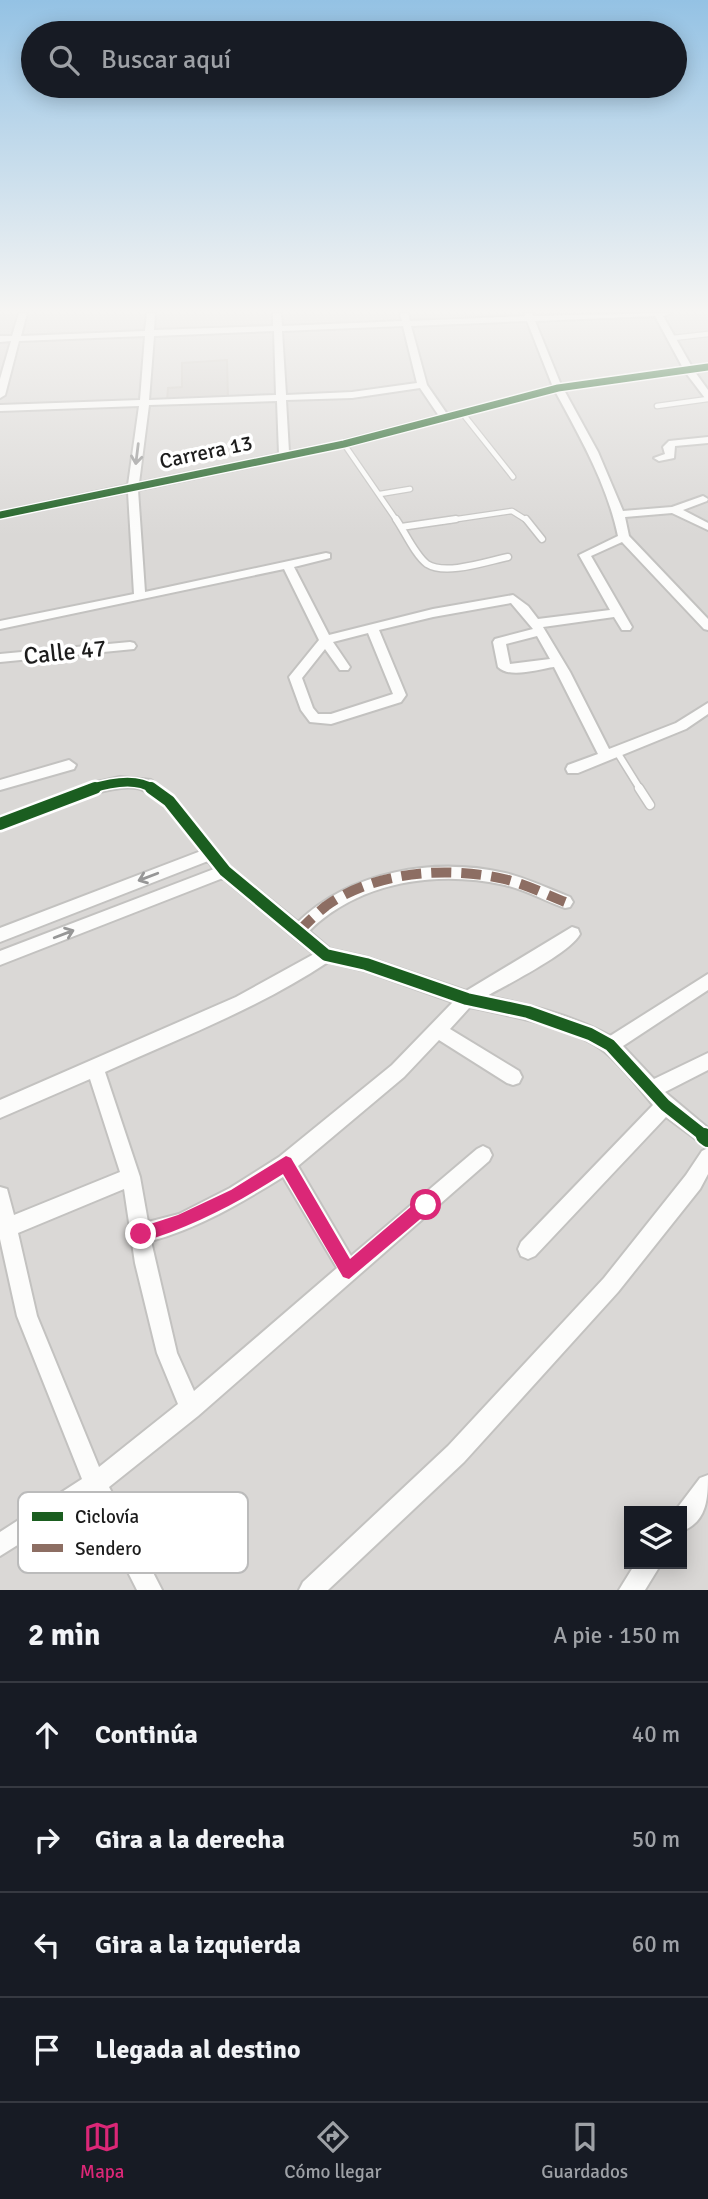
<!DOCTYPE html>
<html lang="es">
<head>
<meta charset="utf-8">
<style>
  body { margin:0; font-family:Signika,sans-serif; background:#242831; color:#f1f3f6 }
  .controls { position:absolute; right:21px; bottom:21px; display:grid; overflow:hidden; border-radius:0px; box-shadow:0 4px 18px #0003 }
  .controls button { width:63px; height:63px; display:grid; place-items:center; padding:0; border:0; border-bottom:2px solid #363941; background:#171b24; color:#f1f3f6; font:35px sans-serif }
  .stop { position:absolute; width:21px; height:21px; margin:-16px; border:5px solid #db2777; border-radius:50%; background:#fff }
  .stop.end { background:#db2777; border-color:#fff; box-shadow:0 2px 7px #0008 }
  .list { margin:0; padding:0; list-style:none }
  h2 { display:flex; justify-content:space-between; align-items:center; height:91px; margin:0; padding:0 28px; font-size:30px }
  h2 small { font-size:23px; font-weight:400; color:#9ea1a6 }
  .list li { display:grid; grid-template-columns:46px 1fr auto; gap:21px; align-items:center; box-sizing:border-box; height:105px; padding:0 28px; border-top:2px solid #363941 }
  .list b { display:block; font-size:26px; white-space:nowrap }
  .list em { font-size:23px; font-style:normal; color:#9ea1a6 }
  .icon { flex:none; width:38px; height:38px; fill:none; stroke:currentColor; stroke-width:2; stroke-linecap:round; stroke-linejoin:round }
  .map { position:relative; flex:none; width:708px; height:1590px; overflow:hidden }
  .search { position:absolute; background:#171b24; box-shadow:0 4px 18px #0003; left:21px; right:21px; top:21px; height:77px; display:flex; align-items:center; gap:18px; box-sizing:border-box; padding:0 24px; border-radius:38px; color:#9ea1a6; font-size:26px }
  .sheet { height:511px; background:#171b24 }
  nav { display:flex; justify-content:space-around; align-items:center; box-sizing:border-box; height:98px; border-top:2px solid #363941; background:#171b24; font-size:19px; color:#9ea1a6 }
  nav a { display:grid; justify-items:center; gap:4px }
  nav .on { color:#db2777 }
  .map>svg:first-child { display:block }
  .residential { fill:#dad8d6; fill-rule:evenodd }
  .building { fill:#d3d0cd; stroke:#cecac5; stroke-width:2 }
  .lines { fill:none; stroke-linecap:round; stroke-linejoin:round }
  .lane-far2-casing { stroke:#c3c2c0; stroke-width:7 }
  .lane-far1-casing { stroke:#c3c2c0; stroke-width:9 }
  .lane-casing { stroke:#c3c2c0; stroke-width:11 }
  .street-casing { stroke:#c3c2c0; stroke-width:4 }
  .lane-far2 { stroke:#fcfcfb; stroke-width:4.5 }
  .lane-far1 { stroke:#fcfcfb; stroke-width:6 }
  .lane { stroke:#fcfcfb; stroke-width:8 }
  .street { fill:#fcfcfb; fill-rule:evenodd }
  .quiet { stroke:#8d6e63; stroke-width:10; stroke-dasharray:20 10; stroke-linecap:butt }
  .cycleway-far3-casing { stroke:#fff; stroke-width:10 }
  .cycleway-far2-casing { stroke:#fff; stroke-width:12 }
  .cycleway-far1-casing { stroke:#fff; stroke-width:17 }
  .cycleway-casing { stroke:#fff; stroke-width:20 }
  .cycleway-far3 { stroke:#1b5e20; stroke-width:7 }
  .cycleway-far2 { stroke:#1b5e20; stroke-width:9 }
  .cycleway-far1 { stroke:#1b5e20; stroke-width:12 }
  .cycleway { stroke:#1b5e20; stroke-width:16 }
  .oneway { stroke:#979797 }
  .route { fill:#db2777 }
  .labels { text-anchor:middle; stroke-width:7; stroke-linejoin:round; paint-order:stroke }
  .far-street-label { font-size:21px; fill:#1c1c1c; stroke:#fff }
  .street-label { font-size:24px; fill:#1c1c1c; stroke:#fff }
  .key { fill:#fff; stroke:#bbb; stroke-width:2 }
  .key-label { font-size:19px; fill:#1c1c1c }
</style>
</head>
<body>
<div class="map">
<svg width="708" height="1590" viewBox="0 0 708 1590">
  <rect width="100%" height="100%" fill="#ebe9e4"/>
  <path class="residential" d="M0,313H708V1590H0ZM629,1511H682V1564H629Z"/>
  <path class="building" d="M227,360L228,398L167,401L168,388L182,387V363Z"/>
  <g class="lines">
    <defs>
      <path id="lane-far2" d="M673,338L708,334
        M657,406L708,399
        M463,414L513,477
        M344,444L397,521
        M380,494L410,489
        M444,521L512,511L528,521"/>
      <path id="lane-far1" d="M396,519C405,532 415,555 427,564C446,576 488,561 508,557
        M526,519L542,539
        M401,527L456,519
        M617,752L640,789"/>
      <path id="lane" d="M639,788L650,805"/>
      <path id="street" d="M19,313H27L21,336L145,331L147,313H155L154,330L273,326V313H281L282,326L402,321L400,313H408L410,321L525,316L524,313H532L533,316L672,313L663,316L692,367L708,364V370L695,372L708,390V399L705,398L686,373L564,390L598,452L623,511L672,507L703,496L708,499L707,501L683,510L708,523V530L672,513L625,517L629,536L708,619V630L704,629L622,542L591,556L632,627L630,630H622L614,617L543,627L570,672L609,749L676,723L708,703V714L686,729L578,773H568L566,769L568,765L598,754L554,667C538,669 510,679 498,667L493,642L495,639L533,629L511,603L433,617L379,630L406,695L401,702L331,724L310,722L301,710L289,677L319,640L284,569L0,629V621L134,594L128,492L0,518V512L128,485L139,406L0,411V405L140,400L145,336L19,341L5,395L0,398V379L11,341L0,342V336H12ZM655,316L683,368L561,385L535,321ZM527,321L553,387L447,414L427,385L411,326ZM403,326L417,383L352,392L286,395L282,331ZM274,331L276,395L149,400L154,336ZM420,388L439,416L343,441L289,452L286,400L352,398ZM555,391C580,437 607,484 618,536L579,555L610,610L538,619L528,606L513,595L433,609L329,635L294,567L330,558V554L326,553L145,592L138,490L344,447ZM277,401L279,454L139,483L149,405ZM368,633L393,694L331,714H318L313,708L302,678L325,649L340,670H348L350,667L333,642ZM537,636L550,659L510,664L506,644Z
        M708,437V443L675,446L674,458L659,461L654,458L665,454L663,447L669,441Z
        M130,642L134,643L136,646L134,649L0,662V654Z
        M69,760L76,765L74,769L0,790V780Z
        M120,777L151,780L174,797L230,867L298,922C351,871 434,857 505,873C527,878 549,889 570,897L573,902L570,907L565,908C545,901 526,890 505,885C437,870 360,881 309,931L330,949L366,957L466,991L572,927L578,929L580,934C570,953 508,984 487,996C529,1005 572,1015 610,1036L708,974V990L623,1046L654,1079L708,1053V1070L665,1092L708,1128V1174L700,1189L618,1292L464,1462L328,1590H299L303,1582L448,1446L604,1278L686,1175L702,1151L708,1148L666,1117L535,1256L528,1259L521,1256L518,1249L521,1242L653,1105C638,1087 623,1067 605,1052C577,1028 507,1015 470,1007L450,1029L519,1071L522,1077L519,1083L513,1085L507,1083L439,1040L404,1077L298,1166L351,1256L477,1149L483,1146L489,1149L492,1155L489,1161L198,1416L109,1487L162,1590H137L91,1499L0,1556V1532L82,1479L17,1316L0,1239V1187L7,1189L14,1215L120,1172L90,1079L0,1118V1100L236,997L314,954L223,878L0,965V951L214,869L208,861L0,942V928L201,851C184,830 169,804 145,791C117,775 31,819 0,830V818L88,784ZM328,962L366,971L453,1002L392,1065L279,1157L230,1188L179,1214L148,1222L140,1177L105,1072C180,1038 259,1008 328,962ZM283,1177L337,1268L194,1391L177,1353L151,1241C199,1228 241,1203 283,1177ZM124,1189L135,1263L157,1353L178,1404L99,1467L37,1316L18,1233Z
        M708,1475C708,1498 707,1522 682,1531V1511H675L700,1478Z
        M635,1564H661L645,1590H619Z"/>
    </defs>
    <use href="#lane-far2" class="lane-far2-casing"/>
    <use href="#lane-far1" class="lane-far1-casing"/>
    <use href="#lane" class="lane-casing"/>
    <use href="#street" class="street-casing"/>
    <use href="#lane-far2" class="lane-far2"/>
    <use href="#lane-far1" class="lane-far1"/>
    <use href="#lane" class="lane"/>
    <use href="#street" class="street"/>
    <path class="quiet" d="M298,932C307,923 316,914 326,906C375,871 447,866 504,879C525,884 545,894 565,902"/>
    <defs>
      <path id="cycleway-far3" d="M0,515L344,444L558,388L708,367"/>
      <path id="cycleway-far2" d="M90,789C109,783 136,777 153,789"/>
      <path id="cycleway-far1" d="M151,788L169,801L225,871L326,955L366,964L467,999L528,1012L590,1034L610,1045L665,1105L707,1138
        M0,824L95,788"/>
      <path id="cycleway" d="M704,1136L708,1139"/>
    </defs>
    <use href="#cycleway-far3" class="cycleway-far3-casing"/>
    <use href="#cycleway-far2" class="cycleway-far2-casing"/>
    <use href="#cycleway-far1" class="cycleway-far1-casing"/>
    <use href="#cycleway" class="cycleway-casing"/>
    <use href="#cycleway-far3" class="cycleway-far3"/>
    <use href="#cycleway-far2" class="cycleway-far2"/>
    <use href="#cycleway-far1" class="cycleway-far1"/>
    <use href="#cycleway" class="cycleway"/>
  </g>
  <defs><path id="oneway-shaft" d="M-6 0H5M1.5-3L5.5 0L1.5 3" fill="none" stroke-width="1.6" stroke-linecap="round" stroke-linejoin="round" transform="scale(1.75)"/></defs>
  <g class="oneway">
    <use href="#oneway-shaft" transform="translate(137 454) rotate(97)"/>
    <use href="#oneway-shaft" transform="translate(148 877) rotate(159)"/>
    <use href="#oneway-shaft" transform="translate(64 934) rotate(-21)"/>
  </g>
  <linearGradient id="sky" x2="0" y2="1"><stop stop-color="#94c2e4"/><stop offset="0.58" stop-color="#f6f5f3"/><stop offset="1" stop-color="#f6f5f3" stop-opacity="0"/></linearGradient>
  <rect width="708" height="536" fill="url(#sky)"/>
  <path class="route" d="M286,1156L291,1158L350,1259L420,1199L426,1197L431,1199L433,1205L431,1210L349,1279L343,1277L283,1174C237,1203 193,1227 141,1242L135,1240L133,1234L135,1229L178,1215L231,1190Z"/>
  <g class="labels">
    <g class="far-street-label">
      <text transform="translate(206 452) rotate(-12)" y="7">Carrera 13</text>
    </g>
    <g class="street-label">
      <text transform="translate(65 652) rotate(-6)" y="8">Calle 47</text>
    </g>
  </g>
  <rect x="18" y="1492" width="230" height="81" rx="10" class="key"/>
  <rect x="32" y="1512" width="31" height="9" fill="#1b5e20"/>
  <rect x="32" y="1544" width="31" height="8" fill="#8d6e63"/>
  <g class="key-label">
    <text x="75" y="1523">Ciclovía</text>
    <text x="75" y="1555">Sendero</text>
  </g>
</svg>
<div class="controls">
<button><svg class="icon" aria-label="layers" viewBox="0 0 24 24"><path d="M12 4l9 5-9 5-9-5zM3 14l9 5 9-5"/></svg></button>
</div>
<div class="stop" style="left:426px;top:1205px"></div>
<div class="stop end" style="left:141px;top:1234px"></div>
<div class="search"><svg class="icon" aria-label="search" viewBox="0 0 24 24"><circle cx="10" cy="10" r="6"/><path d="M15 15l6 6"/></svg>Buscar aquí</div>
</div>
<section class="sheet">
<h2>2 min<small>A pie · 150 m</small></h2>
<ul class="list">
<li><svg class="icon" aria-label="ahead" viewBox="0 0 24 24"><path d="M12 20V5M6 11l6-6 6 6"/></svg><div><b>Continúa</b></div><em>40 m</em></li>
<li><svg class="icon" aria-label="right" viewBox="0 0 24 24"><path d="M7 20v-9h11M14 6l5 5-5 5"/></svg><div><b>Gira a la derecha</b></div><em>50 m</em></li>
<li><svg class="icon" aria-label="left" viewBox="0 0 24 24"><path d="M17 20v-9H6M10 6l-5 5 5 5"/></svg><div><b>Gira a la izquierda</b></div><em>60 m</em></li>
<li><svg class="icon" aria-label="arrive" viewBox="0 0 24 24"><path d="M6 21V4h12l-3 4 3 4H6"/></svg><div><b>Llegada al destino</b></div></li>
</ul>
</section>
<nav>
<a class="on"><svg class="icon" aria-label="map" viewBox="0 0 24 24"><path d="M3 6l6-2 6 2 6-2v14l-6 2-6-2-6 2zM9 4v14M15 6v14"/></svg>Mapa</a>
<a><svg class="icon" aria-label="directions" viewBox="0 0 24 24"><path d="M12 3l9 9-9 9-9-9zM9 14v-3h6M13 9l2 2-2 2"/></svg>Cómo llegar</a>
<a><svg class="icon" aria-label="saved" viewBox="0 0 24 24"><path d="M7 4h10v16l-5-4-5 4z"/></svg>Guardados</a>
</nav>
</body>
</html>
